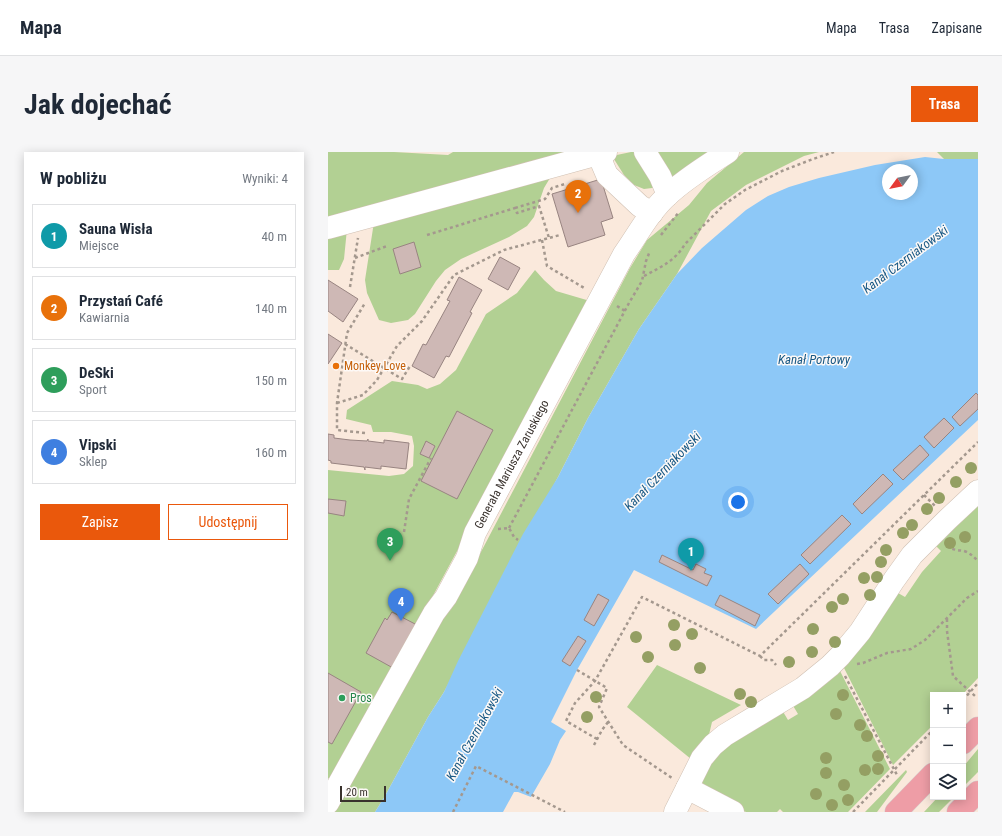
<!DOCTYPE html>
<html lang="pl">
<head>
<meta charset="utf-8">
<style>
  body { margin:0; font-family:"Roboto Condensed",sans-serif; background:#f6f6f7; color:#1f2937 }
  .controls { position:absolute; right:12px; bottom:12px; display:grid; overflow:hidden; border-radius:0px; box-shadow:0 2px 10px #0003 }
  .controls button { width:36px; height:36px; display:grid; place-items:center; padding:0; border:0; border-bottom:1px solid #e0e1e3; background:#fff; color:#1f2937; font:20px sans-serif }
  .compass { position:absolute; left:554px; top:12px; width:36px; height:36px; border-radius:50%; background:#fff; box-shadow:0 2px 10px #0003; rotate:237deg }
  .scale { position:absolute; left:12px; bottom:10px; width:46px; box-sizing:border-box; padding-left:4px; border:2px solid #39322d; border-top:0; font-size:11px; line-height:14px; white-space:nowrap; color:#39322d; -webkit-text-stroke:3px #fdf9f7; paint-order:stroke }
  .you { position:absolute; left:410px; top:350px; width:14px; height:14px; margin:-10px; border:3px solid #fff; border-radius:50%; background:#1a73e8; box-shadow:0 0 0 6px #1a73e833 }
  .badge { display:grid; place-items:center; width:26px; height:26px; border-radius:50%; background:#ea580c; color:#fff; font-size:13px; font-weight:700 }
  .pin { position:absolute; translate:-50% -33px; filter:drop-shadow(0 1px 2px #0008) }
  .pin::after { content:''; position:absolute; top:21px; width:14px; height:12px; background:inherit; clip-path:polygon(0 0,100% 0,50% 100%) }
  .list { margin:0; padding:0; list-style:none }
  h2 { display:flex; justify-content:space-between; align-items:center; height:52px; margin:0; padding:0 16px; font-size:17px }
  h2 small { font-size:13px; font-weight:400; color:#747a83 }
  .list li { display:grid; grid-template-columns:26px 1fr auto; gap:12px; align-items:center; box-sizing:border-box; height:64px; margin:0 8px 8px; padding:0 8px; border:1px solid #e0e1e3; border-radius:0px }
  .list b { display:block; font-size:15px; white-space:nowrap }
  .list p { margin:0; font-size:13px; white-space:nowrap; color:#747a83 }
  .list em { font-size:13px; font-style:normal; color:#747a83 }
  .actions { display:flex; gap:8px; padding:12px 16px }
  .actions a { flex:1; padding:9px 0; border:1px solid #ea580c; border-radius:0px; text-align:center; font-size:14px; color:#ea580c }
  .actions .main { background:#ea580c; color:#fff }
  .icon { flex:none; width:22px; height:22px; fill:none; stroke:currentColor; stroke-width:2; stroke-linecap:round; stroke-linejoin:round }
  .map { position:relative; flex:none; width:650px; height:660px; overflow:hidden; border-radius:0px }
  header { display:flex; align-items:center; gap:24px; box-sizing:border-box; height:56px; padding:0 20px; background:#fff; border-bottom:1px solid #e0e1e3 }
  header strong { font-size:19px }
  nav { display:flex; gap:22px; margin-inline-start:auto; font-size:14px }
  .intro { display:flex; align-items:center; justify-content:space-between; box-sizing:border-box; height:96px; padding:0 24px }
  h1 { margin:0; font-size:28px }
  .button { padding:10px 18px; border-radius:0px; background:#ea580c; color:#fff; font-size:14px; font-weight:700 }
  main { display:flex; gap:24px; padding:0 24px }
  aside { flex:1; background:#fff; border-radius:0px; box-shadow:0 2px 10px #0003 }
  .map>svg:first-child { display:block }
  .green { fill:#b2d093 }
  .water { fill:#8dc8f7; fill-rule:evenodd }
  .building { fill:#ceb8b5; stroke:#988481 }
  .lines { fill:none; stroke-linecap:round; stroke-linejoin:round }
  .minor-casing { stroke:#d0c0b3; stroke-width:23 }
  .major-casing { stroke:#d3d2d1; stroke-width:23 }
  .path { stroke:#a4988e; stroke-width:2.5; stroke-dasharray:3 3; stroke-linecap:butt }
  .minor { stroke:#fff; stroke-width:22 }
  .major { stroke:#ee9da6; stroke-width:22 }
  .tree { fill:#949f63 }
  .food-dot { fill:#e8710a; stroke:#fdf9f7; stroke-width:1.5 }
  .leisure-dot { fill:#2e9e5b; stroke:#fdf9f7; stroke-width:1.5 }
  .labels { text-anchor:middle; stroke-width:3; stroke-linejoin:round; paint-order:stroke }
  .food-label { font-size:12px; fill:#c56008; stroke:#fdf9f7; text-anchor:start }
  .street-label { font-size:12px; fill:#39322d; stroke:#fdf9f7 }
  .leisure-label { font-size:12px; fill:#27864d; stroke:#fdf9f7; text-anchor:start }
  .water-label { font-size:13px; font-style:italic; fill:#195985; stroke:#fdf9f7 }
</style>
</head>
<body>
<header>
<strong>Mapa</strong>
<nav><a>Mapa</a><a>Trasa</a><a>Zapisane</a></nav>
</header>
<div class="intro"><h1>Jak dojechać</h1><a class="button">Trasa</a></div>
<main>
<aside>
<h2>W pobliżu<small>Wyniki: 4</small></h2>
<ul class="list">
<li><span class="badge" style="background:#0f9aa8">1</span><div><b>Sauna Wisła</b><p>Miejsce</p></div><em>40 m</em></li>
<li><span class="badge" style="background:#e8710a">2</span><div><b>Przystań Café</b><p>Kawiarnia</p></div><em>140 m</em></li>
<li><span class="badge" style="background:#2e9e5b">3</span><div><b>DeSki</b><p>Sport</p></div><em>150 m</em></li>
<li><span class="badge" style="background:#3f7fe0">4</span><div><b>Vipski</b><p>Sklep</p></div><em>160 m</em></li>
</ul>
<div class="actions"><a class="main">Zapisz</a><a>Udostępnij</a></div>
</aside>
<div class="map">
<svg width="650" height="660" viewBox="0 0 650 660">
  <rect width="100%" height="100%" fill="#fae9dc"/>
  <path class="green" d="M0,0H66L120,3L125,0H246L0,66Z
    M303,0H383L341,30L324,36L316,37L306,33L296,23L284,4Z
    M416,0H491L476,4L418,33L383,59L349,122L311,177L260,266L230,325L116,540L100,565L57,644L47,660H0L109,470L123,457L302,116L319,88L361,53L379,31Z
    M609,0H650V7H616Z
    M222,26L216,36L206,65L199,74L181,85L133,107L117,118L108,129L87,162L80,168L63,171L51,168L39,141L37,128L46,70Z
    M19,77L16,107L11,118H0V82Z
    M207,118L216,128L228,139L262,149L186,285L189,288L5,629L0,626V318L61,324L76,322L85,314L86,294L84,284L63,280H45L43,273L18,267L19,258L64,229L90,233L99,237L112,232L128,218L158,162L189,141Z
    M650,347V526L634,543H605V573L565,613L514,512L570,441L577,445L594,420L613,399L605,391Z
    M329,513L413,553L384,570L380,587L363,607L299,555Z
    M511,517L562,617L520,660H455L452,657L449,660H418L410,656L374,631L386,601L454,558L460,568L470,562L464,552Z
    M650,597V620L635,635V615Z
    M578,618L579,620L549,660H537Z
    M610,645H626L611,660H596Z"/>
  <path class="water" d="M597,5L616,7H650V268L428,477L306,418L249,518L223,570L238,579L232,588L222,612L203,645L190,640H186L175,660H47L57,644L100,565L116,540L130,509L195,382L230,325L260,266L311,177L349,122L374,96L418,58L440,44L461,35L491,26L547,13ZM560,18H584V42H560Z"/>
  <path class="building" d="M273,27L285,66L273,70L277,83L240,95L224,42Z
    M86,90L93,115L72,122L65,97Z
    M172,105L192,116L180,138L160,127Z
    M131,125L154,138L142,160L144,161L121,205L118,204L106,226L84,214L95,192L98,193L122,149L119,148Z
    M0,128L30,147L15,170L0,159Z
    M0,182L14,191L0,212Z
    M648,241L650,243V257L632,274L624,265Z
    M129,259L165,278L129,347L93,329Z
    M616,266L626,276L606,296L596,285Z
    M0,282L6,283V286L22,288L39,289L40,287V289L56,291V288L81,291L78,317L53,314V317L37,315V318L36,315L3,311V309L0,308Z
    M98,289L107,294L101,306L92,302Z
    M592,293L601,303L575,328L565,318Z
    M555,322L565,332L534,362L525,352Z
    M0,347L18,349L16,364L0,361Z
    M514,363L523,372L482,412L473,403Z
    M334,403L365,418L368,412L378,417L376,421L384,424L379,434L331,410Z
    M472,412L481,422L450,452L440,442Z
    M270,442L281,448L266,474L256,468Z
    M392,443L432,463L427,474L387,453Z
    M64,460L89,473L65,516L38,501L57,466L59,468Z
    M250,484L258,489L242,514L234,509Z
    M0,521L33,540L4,592L0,590Z"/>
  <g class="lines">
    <defs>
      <g id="minor">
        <path d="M317,0L332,24L340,43"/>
        <path d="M270,2L279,23L312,54L324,61"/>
        <path d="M0,76L278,0"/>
        <path d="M359,636L405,660"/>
        <path id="s1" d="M0,651L106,461L118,445L139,406L147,381L296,102C310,82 322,59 340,43C358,26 380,13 400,0"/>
        <path d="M347,660L374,606L385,593L397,583L475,536L502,514L512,504L532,480L566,428L584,403L619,368L650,339"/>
      </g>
      <path id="major" d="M635,591L650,576
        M568,660L605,622
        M630,660L650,640"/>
    </defs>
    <use href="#minor" class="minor-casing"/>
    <use href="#major" class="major-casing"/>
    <path class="path" d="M187,56L217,47L224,36L237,32
      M99,83L187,56L189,61L211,54L221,86
      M333,83L351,60
      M214,88L219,114L258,137
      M27,106L59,94
      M316,124C333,115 347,109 357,92L397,52L417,38L454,19L485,7L506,0
      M22,135L30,86
      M289,154L297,159
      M17,192L74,227L82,214
      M9,251L35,243L49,228L69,194L94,169L126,123L176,98L232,83
      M37,281L9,278V251L19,181L37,151
      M596,343L607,354
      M181,376L301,151L314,129L318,109L322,99
      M170,377L181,376L186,385L190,388
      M76,380L81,347L103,306
      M619,394C624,398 630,398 636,399C642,401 646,405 650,409
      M619,467V479L625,524L647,544
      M432,504L436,508H444L448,513
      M529,512L535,511L559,501L583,497L597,488L639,446L650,439
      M249,518L279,536L271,555L295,593L344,626
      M517,524L569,623
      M635,548L650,531
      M269,587L238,569L247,551L267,529L314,445L432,504L650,290
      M266,593L274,578L280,570
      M125,660L148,614L237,660
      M525,660L605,578"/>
    <use href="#minor" class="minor"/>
    <use href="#major" class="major"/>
  </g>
  <g class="tree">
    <circle cx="643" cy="316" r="6"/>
    <circle cx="628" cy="330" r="6"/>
    <circle cx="611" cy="346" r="6"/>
    <circle cx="599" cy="357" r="6"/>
    <circle cx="584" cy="373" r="6"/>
    <circle cx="575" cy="381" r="6"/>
    <circle cx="637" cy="385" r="6"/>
    <circle cx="622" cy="391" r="6"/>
    <circle cx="558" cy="398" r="6"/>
    <circle cx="553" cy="410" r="6"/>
    <circle cx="549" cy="425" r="6"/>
    <circle cx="536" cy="426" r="6"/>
    <circle cx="542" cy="443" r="6"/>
    <circle cx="515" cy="447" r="6"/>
    <circle cx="504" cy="455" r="6"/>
    <circle cx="346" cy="473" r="6"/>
    <circle cx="485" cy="477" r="6"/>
    <circle cx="364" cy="482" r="6"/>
    <circle cx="308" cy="485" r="6"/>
    <circle cx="507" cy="490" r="6"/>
    <circle cx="347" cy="493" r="6"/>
    <circle cx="484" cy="500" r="6"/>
    <circle cx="320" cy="505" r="6"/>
    <circle cx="461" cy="510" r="6"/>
    <circle cx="372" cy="516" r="6"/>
    <circle cx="412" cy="542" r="6"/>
    <circle cx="515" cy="543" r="6"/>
    <circle cx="268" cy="545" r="6"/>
    <circle cx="423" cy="550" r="6"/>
    <circle cx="508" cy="562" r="6"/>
    <circle cx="259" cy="565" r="6"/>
    <circle cx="532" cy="573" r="6"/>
    <circle cx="539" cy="584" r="6"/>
    <circle cx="550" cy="604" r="6"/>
    <circle cx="498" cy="606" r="6"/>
    <circle cx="550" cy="617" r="6"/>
    <circle cx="537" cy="618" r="6"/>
    <circle cx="498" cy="621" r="6"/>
    <circle cx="516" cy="633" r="6"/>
    <circle cx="488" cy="642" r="6"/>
    <circle cx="520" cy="648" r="6"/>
    <circle cx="504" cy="653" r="6"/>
  </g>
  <circle class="food-dot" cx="8" cy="214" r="4"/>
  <circle class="leisure-dot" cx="14" cy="546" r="4"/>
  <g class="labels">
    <g class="food-label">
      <text x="16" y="218">Monkey Love</text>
    </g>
    <g class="street-label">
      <text dy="4" stroke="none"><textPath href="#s1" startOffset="386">Generała Mariusza Zaruskiego</textPath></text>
    </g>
    <g class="leisure-label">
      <text x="22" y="550">Pros</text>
    </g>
    <g class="water-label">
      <text transform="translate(577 107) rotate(-37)" y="5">Kanał Czerniakowski</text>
      <text x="486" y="212">Kanał Portowy</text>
      <text transform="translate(334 319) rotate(-46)" y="5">Kanał Czerniakowski</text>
      <text transform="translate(146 582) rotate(-61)" y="5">Kanał Czerniakowski</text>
    </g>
  </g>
</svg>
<div class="controls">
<button>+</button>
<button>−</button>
<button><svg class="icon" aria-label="layers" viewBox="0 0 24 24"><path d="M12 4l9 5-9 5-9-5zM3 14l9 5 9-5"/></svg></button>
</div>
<svg class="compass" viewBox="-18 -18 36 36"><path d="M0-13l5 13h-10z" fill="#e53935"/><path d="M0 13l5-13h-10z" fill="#747a83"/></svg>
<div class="scale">20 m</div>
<div class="you"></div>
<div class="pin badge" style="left:363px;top:419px;background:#0f9aa8">1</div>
<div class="pin badge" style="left:250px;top:61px;background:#e8710a">2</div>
<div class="pin badge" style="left:62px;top:409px;background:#2e9e5b">3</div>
<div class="pin badge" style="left:73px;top:469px;background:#3f7fe0">4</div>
</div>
</main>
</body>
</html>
